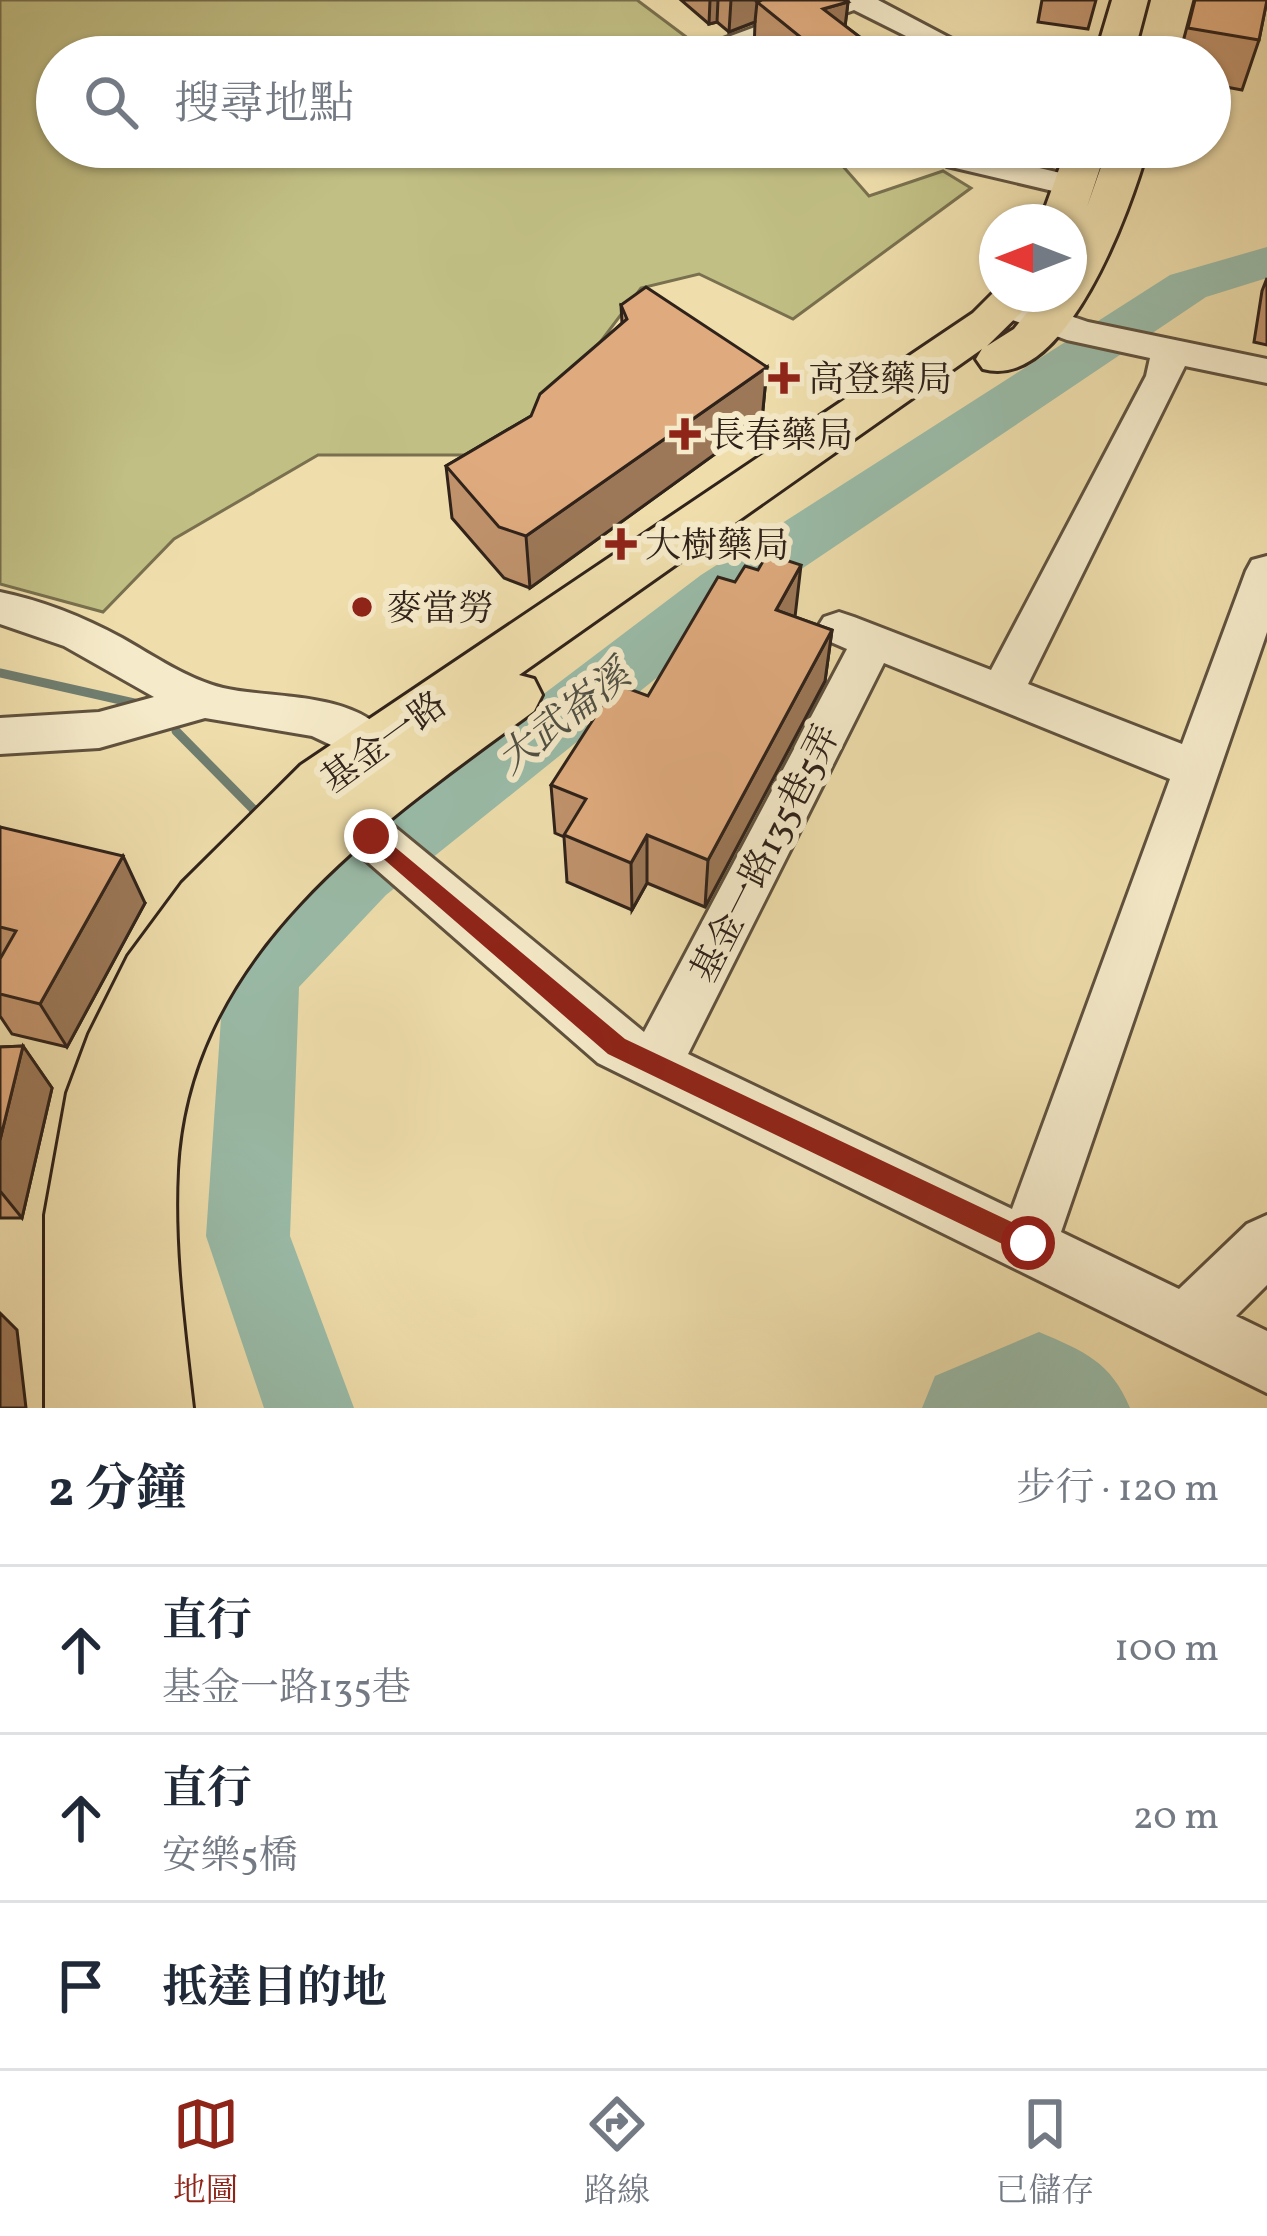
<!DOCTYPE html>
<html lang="zh-TW">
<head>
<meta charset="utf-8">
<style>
  body { margin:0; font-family:Vollkorn,"Noto Serif TC",serif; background:#f2f2f3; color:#1f2937 }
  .compass { position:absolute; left:979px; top:204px; width:108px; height:108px; border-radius:50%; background:#fff; box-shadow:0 3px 9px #0004; rotate:270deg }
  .stop { position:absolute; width:36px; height:36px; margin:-27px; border:9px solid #8f2418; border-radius:50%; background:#fff }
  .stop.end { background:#8f2418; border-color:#fff; box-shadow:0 3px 12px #0008 }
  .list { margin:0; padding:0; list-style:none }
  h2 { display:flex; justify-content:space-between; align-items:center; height:156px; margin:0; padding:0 48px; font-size:51px }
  h2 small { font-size:39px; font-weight:400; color:#747a83 }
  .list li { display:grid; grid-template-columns:78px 1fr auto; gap:36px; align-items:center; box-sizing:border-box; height:168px; padding:0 48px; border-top:3px solid #e0e1e3 }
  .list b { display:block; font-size:45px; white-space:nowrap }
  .list p { margin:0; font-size:39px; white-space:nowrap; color:#747a83 }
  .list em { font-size:39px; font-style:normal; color:#747a83 }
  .icon { flex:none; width:66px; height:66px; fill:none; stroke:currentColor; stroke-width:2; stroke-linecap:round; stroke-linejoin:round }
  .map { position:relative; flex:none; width:1267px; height:1408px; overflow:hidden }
  .search { position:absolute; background:#fff; box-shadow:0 3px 9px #0004; left:36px; right:36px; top:36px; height:132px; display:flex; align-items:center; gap:30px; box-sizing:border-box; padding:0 42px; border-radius:66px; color:#747a83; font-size:45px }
  .sheet { height:660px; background:#fff }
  nav { display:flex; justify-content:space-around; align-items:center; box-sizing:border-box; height:168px; border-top:3px solid #e0e1e3; background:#fff; font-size:33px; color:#747a83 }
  nav a { display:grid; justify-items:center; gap:6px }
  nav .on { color:#8f2418 }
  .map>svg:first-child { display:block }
  .green { fill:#c1bf84; stroke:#78704f; stroke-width:3 }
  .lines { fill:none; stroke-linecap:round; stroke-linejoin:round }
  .stream-far1 { stroke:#6f7e70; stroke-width:9 }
  .stream { stroke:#6f7e70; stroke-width:12 }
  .river { fill:#9abca9; fill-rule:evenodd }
  .minor-casing { stroke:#5f513e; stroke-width:6 }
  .major-casing { stroke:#2f221a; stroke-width:6 }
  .minor { fill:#f5eac9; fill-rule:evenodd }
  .major { fill:#efdeac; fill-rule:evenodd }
  .wall { fill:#c0936c; stroke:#2f221a; stroke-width:3 }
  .shaded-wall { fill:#9c7858; stroke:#2f221a; stroke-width:3 }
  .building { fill:#dfab7e; stroke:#2f221a; stroke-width:3 }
  .route { fill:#8f2418 }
  .poi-dot { fill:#8f2418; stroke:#f5eac9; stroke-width:4.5 }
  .labels { text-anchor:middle; stroke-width:12; stroke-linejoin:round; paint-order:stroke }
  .poi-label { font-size:36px; fill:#2f221a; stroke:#f5eac9; text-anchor:start }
  .street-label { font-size:36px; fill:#2f221a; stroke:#f5eac9 }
  .water-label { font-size:39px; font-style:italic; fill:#4f5045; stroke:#f5eac9 }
</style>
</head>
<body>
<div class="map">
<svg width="1267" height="1408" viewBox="0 0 1267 1408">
  <rect width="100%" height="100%" fill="#efdeac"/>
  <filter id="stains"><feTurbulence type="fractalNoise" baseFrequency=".00167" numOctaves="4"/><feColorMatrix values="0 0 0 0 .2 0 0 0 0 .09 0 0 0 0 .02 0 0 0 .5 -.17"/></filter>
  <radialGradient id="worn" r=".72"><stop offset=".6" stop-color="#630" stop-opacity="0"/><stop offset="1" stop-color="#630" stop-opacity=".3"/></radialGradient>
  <path class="green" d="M0,0H637L713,57H57V147H826L869,196L943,171L971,188L793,319L699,274L641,288L515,455H318L174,539L103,612L0,584Z"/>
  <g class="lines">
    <path class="stream-far1" d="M0,673L143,705
      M176,731L258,814"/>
    <path class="stream" d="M255,811L262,818
      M311,879L331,904"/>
    <path class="river" d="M1267,247V278L1206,297L745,607L386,895L299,987L290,1236L354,1408H264L206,1236L224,975L235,951L336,851L701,575L1170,275Z
      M1039,1332C1084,1351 1111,1362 1130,1408H922L935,1376Z"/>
    <defs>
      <path id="minor" d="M829,0H878L986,57H948L854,10L740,52H720L715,46L720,40Z
        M958,149L1086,179L1090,186L1074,196L947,166L942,159Z
        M1009,295L1088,322L1267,359V383L1185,366L1028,684L1182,744L1246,571L1252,560L1267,556V632L1061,1232L1179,1289L1247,1224L1267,1215V1285L1236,1316L1267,1331V1393L598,1063L330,829L323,815L346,752L312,736L205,718L99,748L0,754V718L99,712L154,697L64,646L0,624V592C44,601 83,617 122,638C154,656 187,679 223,688C275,700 365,690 394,746L373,809L644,1032L847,649L824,639L817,628L824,617L839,612L854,617L991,670L1146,376L1150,358L1067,340L996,314L991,306L996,298ZM884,663L1170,779L1012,1209L688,1054Z"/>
      <path id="major" d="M1112,0H1148L1133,57H1095Z
        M1067,147H1107L1087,207L1108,147H1148C1131,208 1066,392 983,369L976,359L982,349L519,675L534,679L542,695L534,711C376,827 188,953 177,1170C173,1250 184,1329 193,1408H45V1215L67,1093L89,1034L128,956L182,883L301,765L973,313L997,289V294H1040L987,346L1014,329L1042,294H1069V244L1075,231L1069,233V222H1040Z"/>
    </defs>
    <use href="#minor" class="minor-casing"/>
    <use href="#major" class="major-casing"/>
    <use href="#minor" class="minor"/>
    <use href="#major" class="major"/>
  </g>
  <path class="wall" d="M681,0H845L848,2L845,26L882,54L915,57H760L754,52L755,22L729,32L717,22L709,24Z
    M1042,0H1096L1088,29L1038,22Z
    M1194,0H1267L1259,40L1242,90L1210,84V57H1179Z
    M1267,278V345L1254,342L1262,291Z
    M621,305L767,367L762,420L530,588L504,578L452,518L446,466L531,416L622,323Z
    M735,582L795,617L832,630L825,681L705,907L647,883L632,910L567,882L564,837L555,833L551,785L648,696Z
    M0,827L145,903L67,1047L12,1034L0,1016Z
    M23,1046L52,1088L22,1218H0V1047Z"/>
  <path class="shaded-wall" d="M710,0H718L717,22L709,24Z
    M731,0H790L757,2L755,22L729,32Z
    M848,2L842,52L823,9Z
    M767,367L762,420L530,588L526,536Z
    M801,565L795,617L776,610Z
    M832,630L825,681L705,907L708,860Z
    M647,835V883L632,910L631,863Z
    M123,856L145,903L67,1047L40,1004Z
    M23,1046L52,1088L22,1218L0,1191V1140Z
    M0,1313L17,1330L26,1408H0Z"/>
  <path class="building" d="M762,0H845L848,2L823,9L882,54L903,48L915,57H825L757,2Z
    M1195,0H1267L1259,40L1188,28Z
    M646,287L767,367L526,536L499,527L446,466L531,416L540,394L627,319L621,305Z
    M767,554L801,565L776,610L832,630L708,860L647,835L631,863L564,835L586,799L551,785L616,684L648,696L718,577L735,582L745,566L758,570Z
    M0,827L123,856L40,1004L0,994V959L16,931L0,927Z
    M23,1046L0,1140V1047Z"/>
  <path class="route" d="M371,827L625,1039L1037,1234L1041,1243L1037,1252L1028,1256L1019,1252L608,1054L364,842L361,836Z"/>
  <g class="poi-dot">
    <path d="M778 360h12v12h12v12h-12v12h-12v-12h-12v-12h12z"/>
    <path d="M679 416h12v12h12v12h-12v12h-12v-12h-12v-12h12z"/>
    <path d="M615 526h12v12h12v12h-12v12h-12v-12h-12v-12h12z"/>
    <circle cx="362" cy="607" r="12"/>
  </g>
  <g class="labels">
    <g class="poi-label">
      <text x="808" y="391">高登藥局</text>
      <text x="709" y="447">長春藥局</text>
      <text x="645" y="557">大樹藥局</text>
      <text x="386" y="620">麥當勞</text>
    </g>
    <g class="street-label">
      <text transform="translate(383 741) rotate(-36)" y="13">基金一路</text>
      <text transform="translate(764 853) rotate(-63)" y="13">基金一路135巷5弄</text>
    </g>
    <g class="water-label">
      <text transform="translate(563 716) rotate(-38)" y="14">大武崙溪</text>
    </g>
  </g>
  <rect width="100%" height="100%" filter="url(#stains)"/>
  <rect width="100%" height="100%" fill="url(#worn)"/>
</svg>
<svg class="compass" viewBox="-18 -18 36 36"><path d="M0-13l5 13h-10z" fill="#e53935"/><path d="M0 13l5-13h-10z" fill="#747a83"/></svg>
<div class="stop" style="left:1028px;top:1243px"></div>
<div class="stop end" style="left:371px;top:836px"></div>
<div class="search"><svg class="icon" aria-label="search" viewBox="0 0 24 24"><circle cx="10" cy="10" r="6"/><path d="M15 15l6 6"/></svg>搜尋地點</div>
</div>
<section class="sheet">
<h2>2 分鐘<small>步行 · 120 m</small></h2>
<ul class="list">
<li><svg class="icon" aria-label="ahead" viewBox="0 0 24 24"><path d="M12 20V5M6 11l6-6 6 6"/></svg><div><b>直行</b><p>基金一路135巷</p></div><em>100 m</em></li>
<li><svg class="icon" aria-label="ahead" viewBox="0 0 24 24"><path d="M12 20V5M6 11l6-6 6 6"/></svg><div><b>直行</b><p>安樂5橋</p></div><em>20 m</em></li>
<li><svg class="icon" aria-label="arrive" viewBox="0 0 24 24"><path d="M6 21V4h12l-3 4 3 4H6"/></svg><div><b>抵達目的地</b></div></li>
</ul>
</section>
<nav>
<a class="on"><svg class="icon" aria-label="map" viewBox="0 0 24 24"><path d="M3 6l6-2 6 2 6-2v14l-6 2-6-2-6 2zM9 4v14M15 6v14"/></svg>地圖</a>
<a><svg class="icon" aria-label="directions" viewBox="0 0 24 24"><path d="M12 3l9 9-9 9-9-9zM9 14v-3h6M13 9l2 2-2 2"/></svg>路線</a>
<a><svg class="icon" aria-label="saved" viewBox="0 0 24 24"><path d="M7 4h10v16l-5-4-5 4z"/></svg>已儲存</a>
</nav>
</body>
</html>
